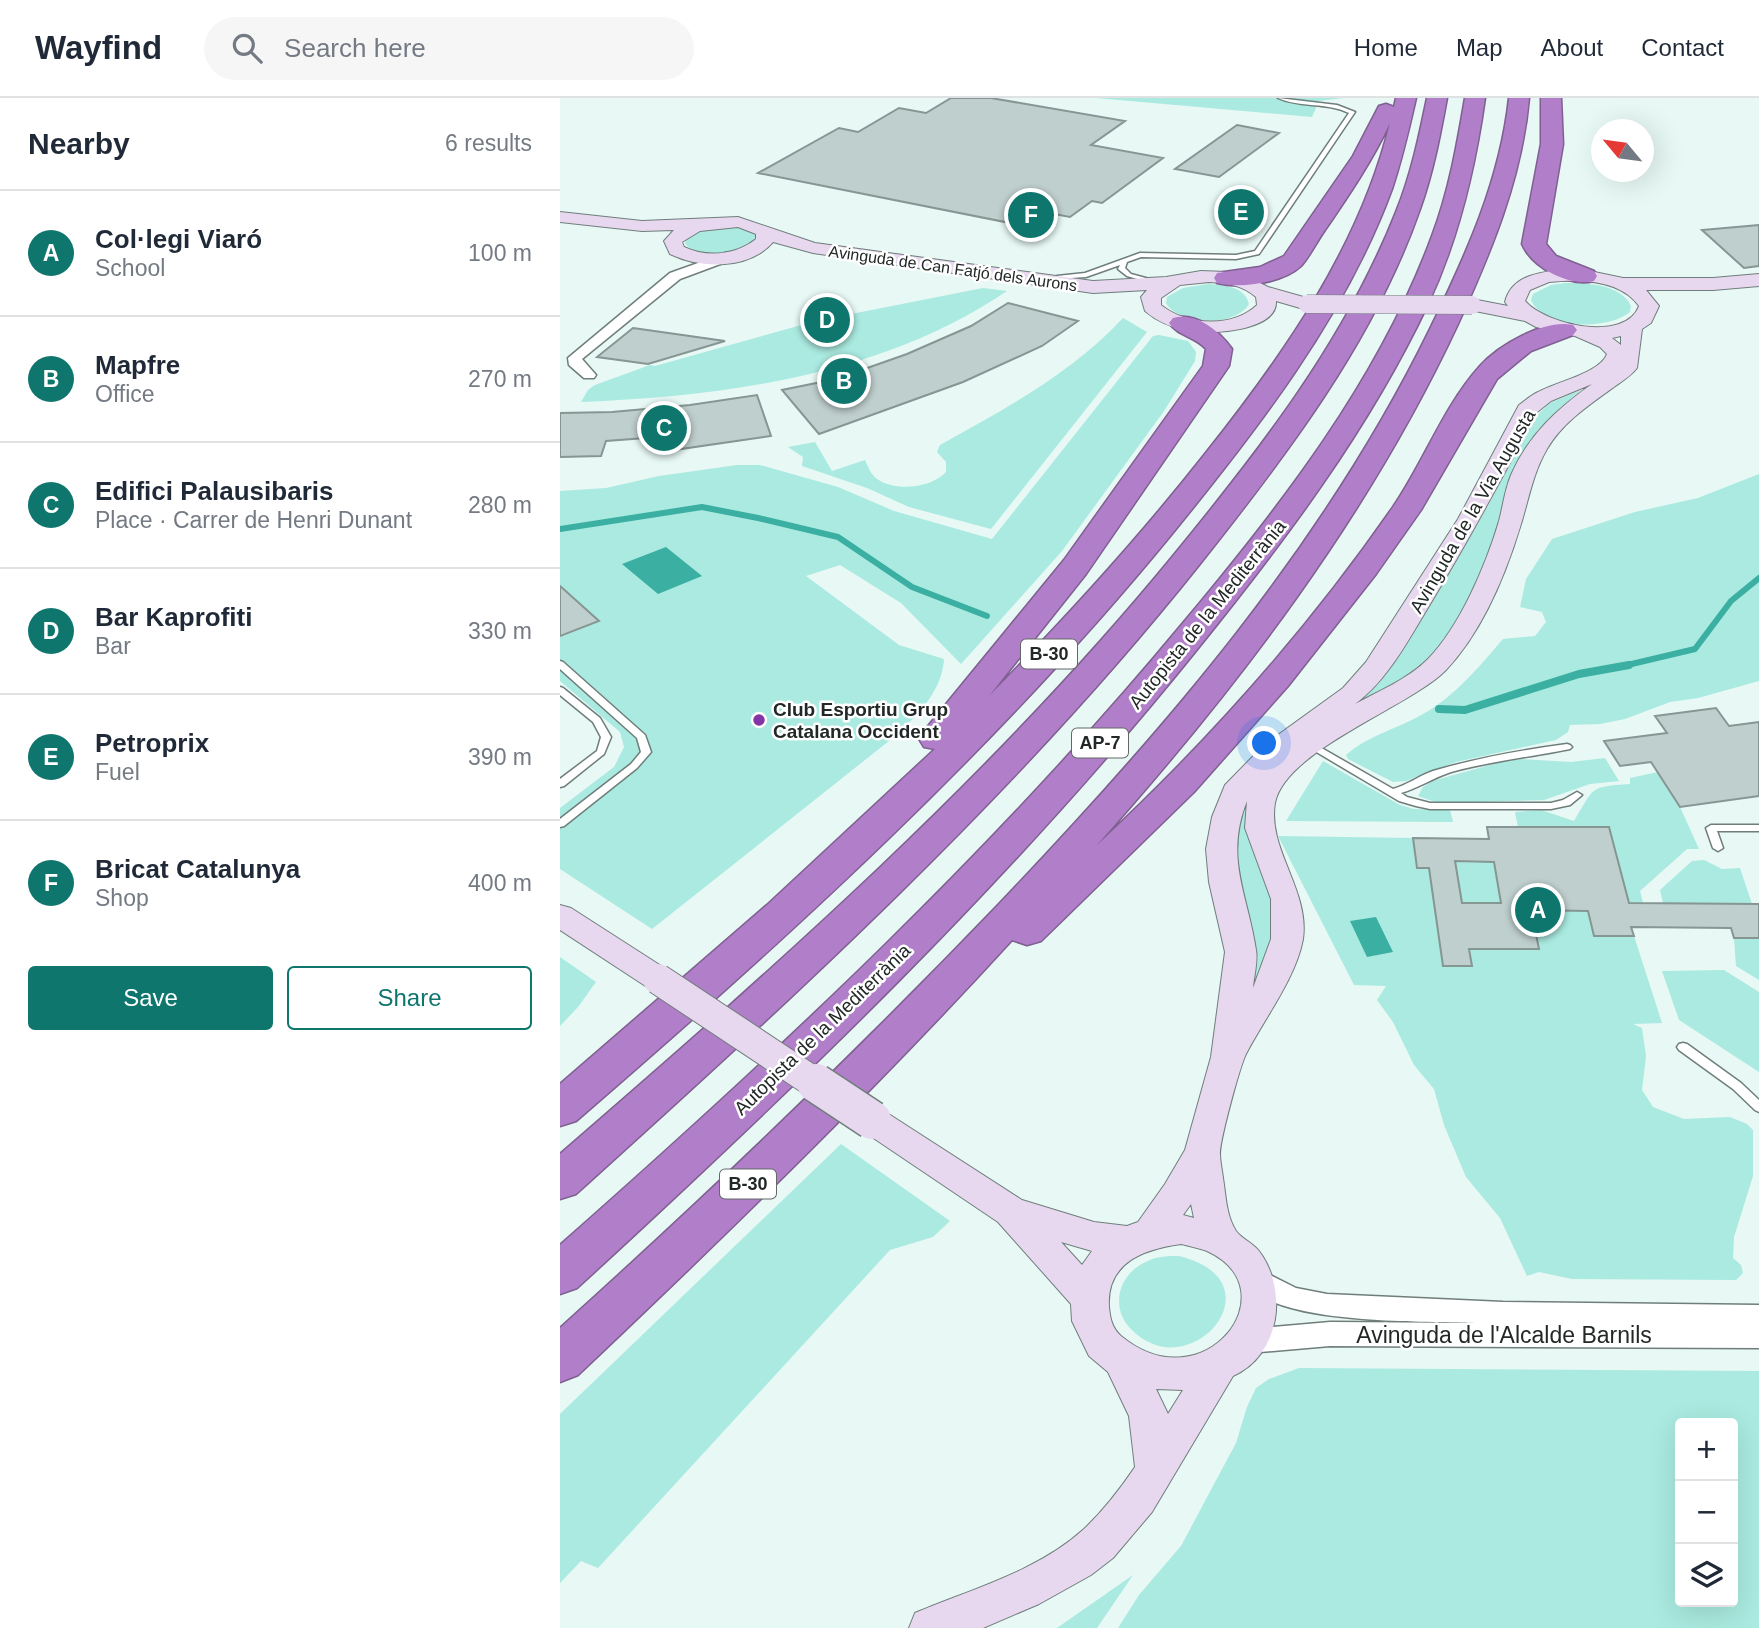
<!DOCTYPE html>
<html lang="en">
<head>
<meta charset="utf-8">
<style>
  body { margin:0; font-family:Arial,sans-serif; background:#f6f6f7; color:#1f2937 }
  .controls { position:absolute; right:21px; bottom:21px; display:grid; overflow:hidden; border-radius:7px; box-shadow:0 7px 28px #0002 }
  .controls button { width:63px; height:63px; display:grid; place-items:center; padding:0; border:0; border-bottom:2px solid #e0e1e3; background:#fff; color:#1f2937; font:35px sans-serif }
  .compass { position:absolute; left:1031px; top:21px; width:63px; height:63px; border-radius:50%; background:#fff; box-shadow:0 7px 28px #0002; rotate:299deg }
  .you { position:absolute; left:705px; top:646px; width:24px; height:24px; margin:-18px; border:5px solid #fff; border-radius:50%; background:#1a73e8; box-shadow:0 0 0 10px #1a73e833 }
  .badge { display:grid; place-items:center; width:46px; height:46px; border-radius:50%; background:#0f766e; color:#fff; font-size:23px; font-weight:700 }
  .pin { position:absolute; translate:-50% -50%; border:4px solid #fff; box-shadow:0 2px 7px #0006 }
  .list { margin:0; padding:0; list-style:none }
  h2 { display:flex; justify-content:space-between; align-items:center; height:91px; margin:0; padding:0 28px; font-size:30px }
  h2 small { font-size:23px; font-weight:400; color:#747a83 }
  .list li { display:grid; grid-template-columns:46px 1fr auto; gap:21px; align-items:center; box-sizing:border-box; height:126px; padding:0 28px; border-top:2px solid #e0e1e3 }
  .list b { display:block; font-size:26px; white-space:nowrap }
  .list p { margin:0; font-size:23px; white-space:nowrap; color:#747a83 }
  .list em { font-size:23px; font-style:normal; color:#747a83 }
  .actions { display:flex; gap:14px; padding:21px 28px }
  .actions a { flex:1; padding:16px 0; border:2px solid #0f766e; border-radius:7px; text-align:center; font-size:24px; color:#0f766e }
  .actions .main { background:#0f766e; color:#fff }
  .icon { flex:none; width:38px; height:38px; fill:none; stroke:currentColor; stroke-width:2; stroke-linecap:round; stroke-linejoin:round }
  .map { position:relative; flex:none; width:1199px; height:1530px; overflow:hidden }
  header { display:flex; align-items:center; gap:42px; box-sizing:border-box; height:98px; padding:0 35px; background:#fff; border-bottom:2px solid #e0e1e3 }
  header strong { font-size:33px }
  nav { display:flex; gap:38px; margin-inline-start:auto; font-size:24px }
  .search { width:490px; height:63px; background:#f6f6f7; display:flex; align-items:center; gap:18px; box-sizing:border-box; padding:0 24px; border-radius:38px; color:#747a83; font-size:26px }
  main { display:flex }
  aside { flex:1; background:#fff }
  .map>svg:first-child { display:block }
  .green { fill:#aaeae0; fill-rule:evenodd }
  .water { fill:#3aafa2 }
  .lines { fill:none; stroke-linecap:round; stroke-linejoin:round }
  .stream-far1 { stroke:#3aafa2; stroke-width:6 }
  .stream { stroke:#3aafa2; stroke-width:8 }
  .building { fill:#bfcfcd; stroke:#869693; stroke-width:2; fill-rule:evenodd }
  .lane-casing { stroke:#6f7e7b; stroke-width:3 }
  .street-casing { stroke:#6f7e7b; stroke-width:3 }
  .secondary-casing { stroke:#6f7e7b; stroke-width:2 }
  .highway-casing { stroke:#7f6090; stroke-width:3 }
  .lane { fill:#fff; fill-rule:evenodd }
  .street { fill:#fff; fill-rule:evenodd }
  .secondary { fill:#e8d8ef; fill-rule:evenodd }
  .highway { fill:#b17ec9; fill-rule:evenodd }
  .secondary-bridge-far2-casing { stroke:#6f7e7b; stroke-width:19; stroke-linecap:butt }
  .secondary-bridge-far1-casing { stroke:#6f7e7b; stroke-width:32; stroke-linecap:butt }
  .secondary-bridge-casing { stroke:#6f7e7b; stroke-width:41; stroke-linecap:butt }
  .secondary-bridge-far2 { stroke:#e8d8ef; stroke-width:18 }
  .secondary-bridge-far1 { stroke:#e8d8ef; stroke-width:30 }
  .secondary-bridge { stroke:#e8d8ef; stroke-width:38 }
  .poi-dot { fill:#8434a4; stroke:#fff; stroke-width:2.5 }
  .labels { text-anchor:middle; stroke-width:5; stroke-linejoin:round; paint-order:stroke }
  .far-street-label { font-size:16px; fill:#222827; stroke:#fff }
  .shield { fill:#fff; stroke:#646868; stroke-width:2 }
  .shield-label { font-size:18px; font-weight:bold; fill:#222827 }
  .street-label { font-size:19px; fill:#222827; stroke:#fff }
  .poi-label { font-size:19px; font-weight:bold; fill:#222827; stroke:#fff; text-anchor:start }
  .near-street-label { font-size:23px; fill:#222827; stroke:#fff }
</style>
</head>
<body>
<header>
<strong>Wayfind</strong>
<div class="search"><svg class="icon" aria-label="search" viewBox="0 0 24 24"><circle cx="10" cy="10" r="6"/><path d="M15 15l6 6"/></svg>Search here</div>
<nav><a>Home</a><a>Map</a><a>About</a><a>Contact</a></nav>
</header>
<main>
<aside>
<h2>Nearby<small>6 results</small></h2>
<ul class="list">
<li><span class="badge">A</span><div><b>Col·legi Viaró</b><p>School</p></div><em>100 m</em></li>
<li><span class="badge">B</span><div><b>Mapfre</b><p>Office</p></div><em>270 m</em></li>
<li><span class="badge">C</span><div><b>Edifici Palausibaris</b><p>Place · Carrer de Henri Dunant</p></div><em>280 m</em></li>
<li><span class="badge">D</span><div><b>Bar Kaprofiti</b><p>Bar</p></div><em>330 m</em></li>
<li><span class="badge">E</span><div><b>Petroprix</b><p>Fuel</p></div><em>390 m</em></li>
<li><span class="badge">F</span><div><b>Bricat Catalunya</b><p>Shop</p></div><em>400 m</em></li>
</ul>
<div class="actions"><a class="main">Save</a><a>Share</a></div>
</aside>
<div class="map">
<svg width="1199" height="1530" viewBox="0 0 1199 1530">
  <rect width="100%" height="100%" fill="#e7f8f5"/>
  <path class="green" d="M536,0H783L759,3L752,19Z
    M173,127L196,135L195,144C178,156 141,163 125,146L126,141L138,132Z
    M1006,185C1027,185 1061,186 1071,208L1070,214C1048,233 983,231 971,202L973,196L991,187Z
    M648,186C663,187 685,188 689,206C676,229 619,228 606,205L607,199L623,190Z
    M423,190L447,193C323,277 167,298 21,304L28,292L35,287L90,267L95,268L256,223Z
    M563,220L587,234L431,431L349,409L307,390L242,368L243,359L228,349L255,344L272,373L305,362C308,369 311,377 317,381C335,394 372,390 386,374V364L377,354L380,347C446,310 511,276 563,220Z
    M599,237L628,243L636,254L635,263L604,313L502,453L401,566L341,505L280,467L246,478L339,547L384,561C382,592 360,614 339,635L92,831L0,771V710L54,669L64,649L60,634L0,583V393L46,390L99,378L177,367H200L278,389L334,413L432,441L593,238Z
    M1021,292C1001,309 979,326 966,349C953,373 948,399 940,425C926,468 894,543 859,573C841,588 814,597 793,608L835,562L877,495L928,408L971,323L990,305Z
    M1199,376V583L1138,600L1110,604L1065,621L1040,626L1010,627L1008,634L996,642L896,664L846,683L833,684L788,661L786,657C809,637 837,631 863,616C894,599 920,568 943,541L975,538L986,524L982,514L960,509L966,481L992,441L1075,414L1138,400Z
    M1045,660L1059,683L1030,686L984,702L878,705L858,698L863,689L872,683L941,664L961,661L1011,664Z
    M763,663L840,707L854,711L890,712L893,724L726,723Z
    M1098,674L1120,709L1139,751H1127L1080,793L1083,805H1069L1049,730L958,729L955,714L981,712L1014,723C1035,689 1028,689 1070,686V680Z
    M684,706C690,745 721,801 714,837C710,857 699,879 692,898L675,743Z
    M718,738L853,740L857,770H869L884,868L912,867L895,763H909L930,746L941,805L931,806L940,851H979L971,812L1028,813L1034,838H1074L1102,925L1073,926L1082,930L1086,958L1082,992L1093,1009L1124,1021L1170,1019L1187,1026L1193,1032V1078L1174,1139L1173,1160L1181,1167L1183,1175L1176,1182L1012,1181L979,1174L967,1178L940,1120L906,1079L884,1027L874,991L854,967L833,924L817,902L826,888L794,887Z
    M1144,762L1162,771L1180,770L1192,806L1103,805L1100,792L1132,763Z
    M1174,840H1199V882L1176,868Z
    M0,859L36,884L18,909L0,928Z
    M1164,872L1199,894V974L1119,922L1102,873Z
    M281,1046L390,1123L373,1139L330,1152L38,1470L21,1463L0,1485V1316Z
    M619,1158C722,1183 631,1291 572,1232C549,1210 558,1175 588,1163C598,1158 608,1158 619,1158Z
    M739,1270L1199,1273V1530H558L579,1497L621,1448L676,1345L687,1309L696,1290L709,1281ZM1120,1325H1173V1504H1120Z
    M573,1477L537,1530H497Z"/>
  <path class="water" d="M106,449L142,478L98,496L62,466Z
    M816,819L833,854L807,859L790,823Z"/>
  <g class="lines">
    <path class="stream-far1" d="M0,431L142,409L198,420L278,439L352,489L427,518
      M1059,569L1135,551L1171,503L1199,480"/>
    <path class="stream" d="M879,611L905,612L1019,576L1069,567"/>
  </g>
  <path class="building" d="M391,0H431L565,23L531,47L603,60L542,105L532,103L510,119L489,115L470,129L198,75L279,30L298,34L339,10L366,15Z
    M677,27L719,35L659,79L615,71Z
    M1199,127V168L1184,170L1142,132Z
    M448,205L518,223L482,248L403,284L259,336L222,292L276,281L347,256L411,228Z
    M73,230L165,243L88,266L37,259Z
    M197,297L211,338L114,352L113,338L46,343L41,358L0,359V315L52,314L130,307Z
    M0,488L39,523L0,538Z
    M1156,610L1169,628L1199,624V698L1120,709L1091,664L1060,668L1044,643L1107,635L1095,618Z
    M927,729H1049L1069,805L1199,806V840H1174L1171,830L1071,829L1074,838H1034L1028,813L971,812L979,851H909L912,868H883L869,770H857L853,740L929,741ZM895,763L934,764L941,805H902Z"/>
  <g class="lines">
    <defs>
      <path id="lane" d="M718,0L777,7L795,14L699,156L676,161L581,159L567,164L565,170L571,176L593,182L594,183L591,185L567,178L558,171L560,167L526,179L495,181V179L497,178L525,175L580,155L676,157L695,153L789,15C767,4 740,10 718,0Z
        M0,563L3,564L85,637L91,654L77,670L4,728L0,729V721L71,666L81,654L77,640L0,571Z
        M0,589L3,590L40,620L51,639L44,656L4,688L0,689V681L37,653L41,639L33,624L0,597Z
        M751,644L833,691C847,687 859,678 873,673C917,660 962,652 1007,646L1010,647L1012,649L1010,651C971,659 931,663 891,674C873,680 858,690 841,695L847,699L870,705H991L1003,702L1017,694L1022,697L1010,707L991,711H870L856,708L839,703L748,649L746,647L748,645Z
        M1151,727H1199V733H1157L1163,750L1158,753L1153,750L1146,730Z
        M1123,945L1127,946L1181,985L1199,1002V1014L1195,1012L1173,991L1119,952L1117,949L1119,946Z"/>
      <path id="street" d="M166,155L171,156V162L120,181L22,261L36,277L34,280H24L9,267L8,260L110,175Z
        M698,1171L736,1190L767,1196L943,1204L1199,1207V1250L770,1248L689,1255L679,1251L675,1243L679,1235L689,1231L770,1224L915,1225C867,1223 708,1228 685,1182L689,1174Z"/>
      <path id="secondary" d="M0,114L82,123L178,119L255,145L533,183L606,179L641,173L667,174L690,180L708,189L754,202L757,206L747,212L716,203C718,233 650,237 630,233C613,230 599,225 585,213L581,199L587,192L533,195L253,155L213,144C189,172 141,171 110,156L104,143L114,132L82,133L0,124ZM178,129L196,136V141C176,157 147,160 124,149L122,144L140,133ZM649,184C667,185 682,187 696,199L697,207C673,230 627,228 601,207V200L620,187Z
        M998,172H1025L1063,180H1153L1199,176V188L1153,192H1086L1099,208L1091,225L1082,231L1077,270C1071,278 1062,283 1054,289C1029,307 1003,324 987,351C973,375 969,400 961,426C946,476 922,534 886,572C850,609 725,652 715,705C707,751 750,792 743,841C736,880 704,921 686,956C680,968 660,1041 660,1056C660,1063 662,1072 663,1080C666,1098 666,1117 676,1133C682,1141 693,1145 699,1153C728,1191 721,1257 673,1278L592,1414L553,1460L531,1477L479,1506L423,1530H349L355,1515C412,1491 478,1473 524,1431C544,1412 560,1391 575,1369L569,1318L548,1274L529,1258L512,1223L511,1206L438,1124L300,1031L295,1022L300,1013L312,1009L324,1013L462,1102L534,1124L567,1128L578,1124L605,1086L625,1052L651,959L665,854L649,784L646,751L652,719L665,687L704,647L783,590L806,564L898,421L959,307C965,303 971,297 978,294C996,284 1040,275 1047,256L1040,249L1015,238L976,229L965,223L905,211L902,207L912,201L948,208L945,204C951,179 976,175 998,172ZM989,184C1019,181 1060,181 1079,208C1065,245 986,227 965,203L970,192ZM1061,238V247L1052,240ZM1032,286C997,311 969,336 951,377C945,391 943,408 939,423C926,467 900,528 868,561C848,581 819,593 795,606C827,583 849,541 869,508C907,445 942,381 976,315L991,303ZM687,703L685,730L711,801V841L693,890C694,878 698,863 696,852C688,797 664,760 687,703ZM631,1106L634,1120L623,1117ZM501,1144L532,1153L522,1167ZM621,1146C629,1148 639,1150 647,1153C732,1192 644,1307 561,1238C552,1230 550,1220 549,1209C546,1164 585,1151 621,1146ZM596,1291L623,1292L608,1316Z
        M0,807L11,810L109,873L114,881L109,889L98,892L87,889L0,832Z"/>
      <path id="highway" d="M836,0H856C849,31 842,61 832,91C785,219 696,333 611,437C435,652 226,842 16,1023L0,1028V986L207,807L375,651L364,649L359,641L364,633L504,462L643,268L646,251C636,239 618,238 609,225L613,220C637,214 659,233 672,251L669,268L526,476L429,598C505,521 578,441 645,356C723,258 800,149 830,25C812,63 789,97 765,132C757,143 750,158 741,168C723,185 680,191 657,185L654,180L657,175L700,169L724,158L793,58L819,8L826,6L834,9Z
        M867,0H887C880,38 873,75 860,111C814,243 725,359 639,467C455,698 235,898 16,1096L0,1101V1056C216,869 432,679 613,458C700,352 785,243 836,114C851,77 859,39 867,0Z
        M905,0H925C915,71 899,140 868,206C808,333 723,445 635,554C449,785 235,990 17,1190L0,1196V1147C221,952 435,752 623,525C721,408 819,282 872,138C889,93 897,47 905,0Z
        M949,0H969C962,80 931,154 898,226C808,419 677,590 536,748C646,646 748,532 833,409C864,364 883,309 920,268C938,248 985,220 1013,227L1017,232L1013,237L971,253L937,281L861,412L816,476L728,588L634,694L481,843L467,847L452,842C314,993 167,1136 18,1277L0,1284V1230C151,1094 298,953 439,806C605,632 764,448 870,231C906,157 940,83 949,0Z
        M981,0H1001L1003,46L986,146L996,158L1034,173L1037,178L1034,183C1008,189 972,169 962,146L981,46Z"/>
    </defs>
    <use href="#lane" class="lane-casing"/>
    <use href="#street" class="street-casing"/>
    <use href="#secondary" class="secondary-casing"/>
    <use href="#highway" class="highway-casing"/>
    <use href="#lane" class="lane"/>
    <use href="#street" class="street"/>
    <use href="#secondary" class="secondary"/>
    <use href="#highway" class="highway"/>
    <defs>
      <path id="secondary-bridge-far2" d="M747,206L912,207"/>
      <path id="secondary-bridge-far1" d="M98,881L258,987"/>
      <path id="secondary-bridge" d="M256,985L312,1022"/>
    </defs>
    <use href="#secondary-bridge-far2" class="secondary-bridge-far2-casing"/>
    <use href="#secondary-bridge-far1" class="secondary-bridge-far1-casing"/>
    <use href="#secondary-bridge" class="secondary-bridge-casing"/>
    <use href="#secondary-bridge-far2" class="secondary-bridge-far2"/>
    <use href="#secondary-bridge-far1" class="secondary-bridge-far1"/>
    <use href="#secondary-bridge" class="secondary-bridge"/>
  </g>
  <circle class="poi-dot" cx="199" cy="622" r="7"/>
  <g class="labels">
    <g class="far-street-label">
      <text transform="translate(393 170) rotate(8)" y="6">Avinguda de Can Fatjó dels Aurons</text>
    </g>
    <g class="shield">
      <rect x="461" y="541.5" width="56" height="29" rx="5"/>
      <rect x="512" y="630.5" width="56" height="29" rx="5"/>
      <rect x="160" y="1071.5" width="56" height="29" rx="5"/>
    </g>
    <g class="shield-label">
      <text x="489" y="562">B-30</text>
      <text x="540" y="651">AP-7</text>
      <text x="188" y="1092">B-30</text>
    </g>
    <g class="street-label">
      <text transform="translate(912 413) rotate(-60)" y="7">Avinguda de la Via Augusta</text>
      <text transform="translate(647 516) rotate(-51)" y="7">Autopista de la Mediterrània</text>
      <text transform="translate(262 931) rotate(-44)" y="7">Autopista de la Mediterrània</text>
    </g>
    <g class="poi-label">
      <text x="213" y="618">Club Esportiu Grup<tspan x="213" dy="22">Catalana Occident</tspan></text>
    </g>
    <g class="near-street-label">
      <text x="944" y="1245">Avinguda de l'Alcalde Barnils</text>
    </g>
  </g>
</svg>
<div class="controls">
<button>+</button>
<button>−</button>
<button><svg class="icon" aria-label="layers" viewBox="0 0 24 24"><path d="M12 4l9 5-9 5-9-5zM3 14l9 5 9-5"/></svg></button>
</div>
<svg class="compass" viewBox="-18 -18 36 36"><path d="M0-13l5 13h-10z" fill="#e53935"/><path d="M0 13l5-13h-10z" fill="#747a83"/></svg>
<div class="you"></div>
<div class="pin badge" style="left:978px;top:812px">A</div>
<div class="pin badge" style="left:284px;top:283px">B</div>
<div class="pin badge" style="left:104px;top:330px">C</div>
<div class="pin badge" style="left:267px;top:222px">D</div>
<div class="pin badge" style="left:681px;top:114px">E</div>
<div class="pin badge" style="left:471px;top:117px">F</div>
</div>
</main>
</body>
</html>
